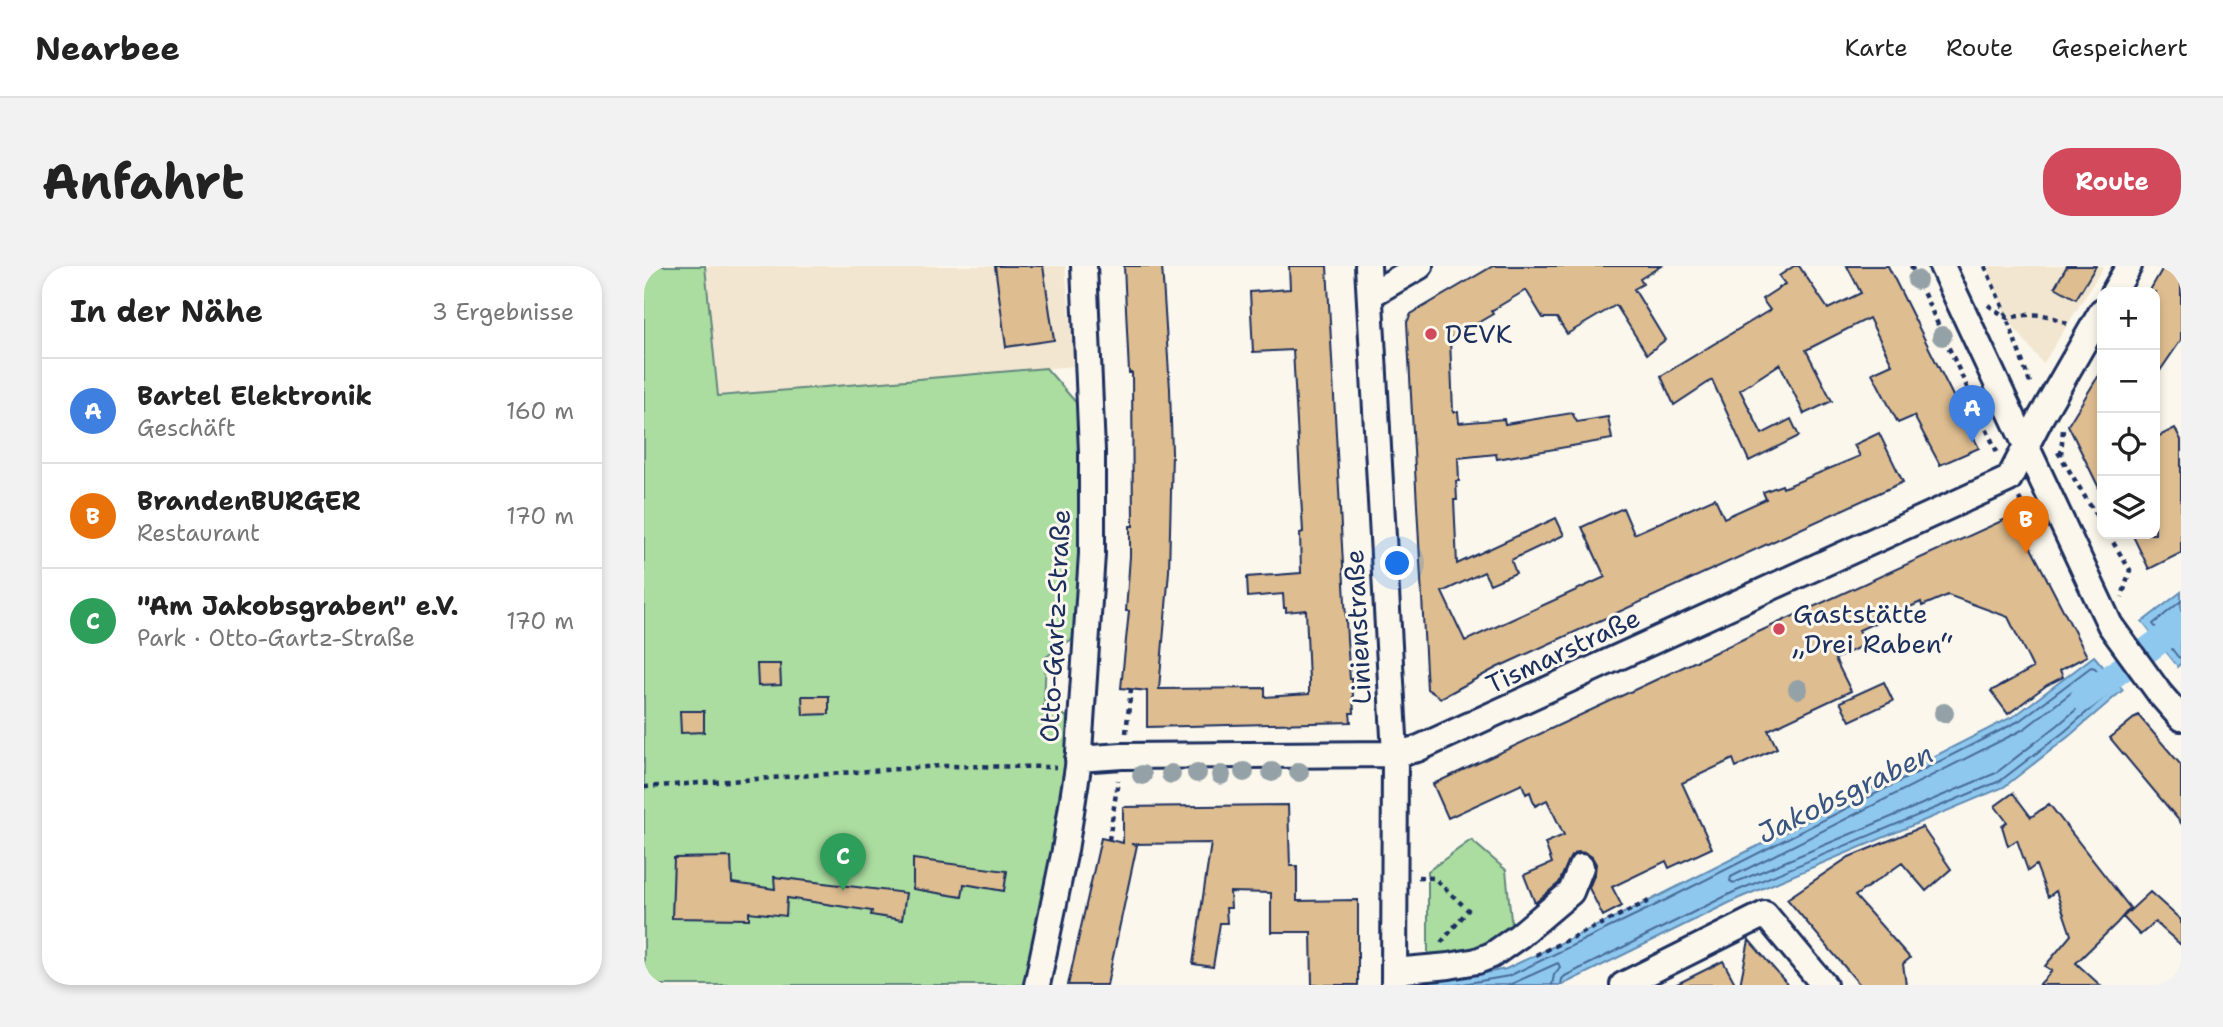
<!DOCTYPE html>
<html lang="de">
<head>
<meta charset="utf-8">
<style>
  body { margin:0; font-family:"Shantell Sans",sans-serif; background:#f2f2f2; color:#222 }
  .controls { position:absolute; right:21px; top:21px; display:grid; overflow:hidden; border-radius:14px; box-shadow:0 4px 10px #0003 }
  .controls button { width:63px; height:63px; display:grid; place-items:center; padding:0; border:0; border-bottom:2px solid #e0e0e0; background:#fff; color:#222; font:35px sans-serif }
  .you { position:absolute; left:754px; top:298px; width:24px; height:24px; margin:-18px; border:5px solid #fff; border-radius:50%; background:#1a73e8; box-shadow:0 0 0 10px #1a73e833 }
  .badge { display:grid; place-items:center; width:46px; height:46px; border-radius:50%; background:#d1495b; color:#fff; font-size:23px; font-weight:700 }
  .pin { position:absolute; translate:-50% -58px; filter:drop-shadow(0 2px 4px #0008) }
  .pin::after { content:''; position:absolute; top:37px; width:24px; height:21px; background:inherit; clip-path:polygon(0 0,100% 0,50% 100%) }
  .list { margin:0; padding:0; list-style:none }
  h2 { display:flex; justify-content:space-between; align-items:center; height:91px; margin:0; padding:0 28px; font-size:30px }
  h2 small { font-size:23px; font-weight:400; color:#767676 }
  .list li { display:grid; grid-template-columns:46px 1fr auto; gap:21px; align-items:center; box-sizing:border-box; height:105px; padding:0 28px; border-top:2px solid #e0e0e0 }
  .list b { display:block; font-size:26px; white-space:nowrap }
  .list p { margin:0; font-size:23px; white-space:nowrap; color:#767676 }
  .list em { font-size:23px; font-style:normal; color:#767676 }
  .icon { flex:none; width:38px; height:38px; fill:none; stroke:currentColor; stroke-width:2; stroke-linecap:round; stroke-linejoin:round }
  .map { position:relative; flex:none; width:1537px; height:719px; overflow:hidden; border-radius:28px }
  header { display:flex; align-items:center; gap:42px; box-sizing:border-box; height:98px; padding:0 35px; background:#fff; border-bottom:2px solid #e0e0e0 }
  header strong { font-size:33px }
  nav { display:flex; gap:38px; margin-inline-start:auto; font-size:24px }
  .intro { display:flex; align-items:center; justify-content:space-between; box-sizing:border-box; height:168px; padding:0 42px }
  h1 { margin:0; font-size:49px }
  .button { padding:18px 32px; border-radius:28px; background:#d1495b; color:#fff; font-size:24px; font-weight:700 }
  main { display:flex; gap:42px; padding:0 42px }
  aside { flex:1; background:#fff; border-radius:28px; box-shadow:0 4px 10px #0003 }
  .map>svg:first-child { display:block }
  .built { fill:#f2e6d0 }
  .green { fill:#aadd9f; stroke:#62867e; stroke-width:2 }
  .water { fill:#8fc8ee; stroke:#618bb4; stroke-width:2 }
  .pier { fill:#fbf7ec }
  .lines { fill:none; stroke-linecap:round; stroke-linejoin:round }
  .shore { stroke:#496c98; stroke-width:2 }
  .canal { stroke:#8fc8ee; stroke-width:26 }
  .building { fill:#debd90; stroke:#1b2f5e; stroke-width:2 }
  .minor-casing { stroke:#1b2f5e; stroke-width:30 }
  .path { stroke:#1b2f5e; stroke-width:4.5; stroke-dasharray:5 5; stroke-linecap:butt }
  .minor { stroke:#fbf7ec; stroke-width:24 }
  .tree { fill:#94a1a7 }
  .poi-dot { fill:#d1495b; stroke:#fbf7ec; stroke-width:2.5 }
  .labels { text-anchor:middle; stroke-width:6; stroke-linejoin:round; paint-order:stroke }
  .poi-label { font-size:26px; fill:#1b2f5e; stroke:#fbf7ec; text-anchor:start }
  .street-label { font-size:26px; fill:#1b2f5e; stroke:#fbf7ec }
  .water-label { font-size:28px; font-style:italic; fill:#385582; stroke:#fbf7ec }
</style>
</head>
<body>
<header>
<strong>Nearbee</strong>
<nav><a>Karte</a><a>Route</a><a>Gespeichert</a></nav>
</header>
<div class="intro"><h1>Anfahrt</h1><a class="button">Route</a></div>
<main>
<aside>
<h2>In der Nähe<small>3 Ergebnisse</small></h2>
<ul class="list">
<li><span class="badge" style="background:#3f7fe0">A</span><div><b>Bartel Elektronik</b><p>Geschäft</p></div><em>160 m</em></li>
<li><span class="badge" style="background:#e8710a">B</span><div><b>BrandenBURGER</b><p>Restaurant</p></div><em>170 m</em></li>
<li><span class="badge" style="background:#2e9e5b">C</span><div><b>&quot;Am Jakobsgraben&quot; e.V.</b><p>Park · Otto-Gartz-Straße</p></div><em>170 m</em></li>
</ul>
</aside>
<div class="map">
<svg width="1537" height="719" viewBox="0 0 1537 719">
  <rect width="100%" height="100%" fill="#fbf7ec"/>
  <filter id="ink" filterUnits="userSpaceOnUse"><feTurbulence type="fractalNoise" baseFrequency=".0143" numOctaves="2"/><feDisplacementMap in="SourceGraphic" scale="14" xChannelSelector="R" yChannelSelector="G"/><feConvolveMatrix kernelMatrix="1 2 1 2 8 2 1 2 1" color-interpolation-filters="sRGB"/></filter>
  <g filter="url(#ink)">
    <path class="built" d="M61,0H421L431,100L74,130Z
      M1343,0H1460L1399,98L1363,52Z"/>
    <path class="green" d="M0,0H61L74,130L402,102L435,140L439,238L431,371L402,391L400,440L430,454L428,485L386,719H0Z
      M827,574L862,604L868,664L831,686L784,692V605Z"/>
    <path class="water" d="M1537,326V397L1533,401L1498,356Z
      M1450,390L1479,424L1424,471L1360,521L1093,633L918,719H777L862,703L1005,635L1372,449Z"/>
    <path class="pier" d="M1498,356L1514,377L1533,401L1529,402L1511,379L1495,358Z"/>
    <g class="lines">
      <path class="shore" d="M1537,335L1509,358L1534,391L1537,392
        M1445,413H1449L1454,420V425L1414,459L1352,507L1090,617L1086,615L1087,611L1380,463Z
        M813,719L865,710L1008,641L1375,455L1447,401L1451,402L1467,422L1466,426L1420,466L1356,515L1090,626L921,710L918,713L917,719
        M865,719L914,697L916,701L910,709L908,719"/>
      <path class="canal" d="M1439,432L1537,359"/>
    </g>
    <path class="building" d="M351,0H399L410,74L362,81Z
      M480,0H518L526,123L528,187L525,305L515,423L621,422V431L665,428V415L662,344L642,346V342H640L639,328L604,331L603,311L657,307L656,267L659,266L649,84L609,86L606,26L646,23L645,0H683L703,373L706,413H708L710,447H706L707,456L503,461V425L477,422L485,345H482L486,290V260H489L488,107H485Z
      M849,0H1017L996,13L999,18L990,23L1021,74L1003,88L972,39L923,68L913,52H899L882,24L847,45L849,48L806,73L809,146H814L815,157L860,153L861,158L928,147L933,156L964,151L968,173L853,193L852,188L814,192L815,215H812L813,234H810L813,298L912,252L920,269L867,294L872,307L846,318L840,306L798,326L821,375L961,311L938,261L979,242L990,268L1071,232L1080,252L1122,233L1119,226L1138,219L1139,222L1216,190L1210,179L1235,167L1259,216L852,402L797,432L783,423L763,56L767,48Z
      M1150,0H1155L1184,43L1217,27L1203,0H1244L1335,182L1296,199L1270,150L1254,157L1228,107L1248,98L1225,52L1162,84L1188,135L1160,148L1136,98L1096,124L1118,168L1147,153L1155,170L1105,195L1068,114L1030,139L1017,110L1126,44L1118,33L1141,18L1135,10Z
      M1423,0H1452L1432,33L1411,21Z
      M1520,0H1537V74L1511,112V26H1505Z
      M1458,104V228L1424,159Z
      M1531,162L1537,174V287L1505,303L1488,268H1511V172Z
      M1364,252L1373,255L1443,390L1416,404L1419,411L1403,419L1364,448L1347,425L1389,402L1364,351L1304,329L1278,340L1277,336L1215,364L1222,378L1191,393L1207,425L1124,464L1133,482L1092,501L1089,493L1038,517L1068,582L1025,602L1022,595L968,621L978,640L959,650L945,622L951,607L952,598L948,591L942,587L934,586L927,590L915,617L891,637L880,609L908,597L901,577L920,569L903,534L891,540L886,526L882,528L878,518L804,552L789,518L1110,368Z
      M113,398H136L137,419L114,420Z
      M1240,416L1249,435L1206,455L1196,436Z
      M158,430H185V448L159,449Z
      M36,445H60V466L37,467Z
      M1494,449L1537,499V557L1466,472Z
      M1369,527L1387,551L1405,538L1486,642L1473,657L1432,697L1456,719H1395L1408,705L1401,700L1427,669L1412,625L1404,631L1392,599L1384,605L1373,574L1364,580L1358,560L1363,556L1351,540Z
      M644,539L646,600H653V635L714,634V719H668L667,666H627V627L586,626L587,642H582L583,657H576L569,701L549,698L567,577L487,578L493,579L463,719H424L457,572L479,577V541Z
      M1278,561L1307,603L1282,625L1258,597L1211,630L1266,692L1259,698L1262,719H1216L1143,633L1205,591Z
      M87,591L88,617L131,623L130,611L262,627L258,654L227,649L228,645L143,632L142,650L105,646V653L28,652L30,592Z
      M269,593L363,605L360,625L320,618L318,631L269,623Z
      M1506,626L1537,654V679L1511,656L1496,669L1479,651Z
      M1105,674L1144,719H1096Z
      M1079,695L1092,719H1031Z"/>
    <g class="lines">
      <defs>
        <path id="minor" d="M724,0L751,488L750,719
          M1298,0L1466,359L1516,428L1537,452
          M1470,26L1485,0
          M726,29L776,0
          M434,493L478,490L751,488L773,483L1365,213L1397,151L1458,45
          M750,705L805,700L833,695L848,689L875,670L927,626L937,601
          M393,719L421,584L434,501L440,411L448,288V185L440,0
          M979,719L1121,648L1180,719"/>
      </defs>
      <use href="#minor" class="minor-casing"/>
      <path class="path" d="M1267,0L1353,186
        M1341,0L1363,52L1387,120
        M1344,39L1363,52C1387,48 1401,45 1423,58
        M1414,186L1458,259
        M1417,189L1419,163
        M1375,232L1391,261
        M1464,268L1486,304L1478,331
        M482,467L487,423
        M0,521L296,500L412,501
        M465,574L474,514
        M774,611L790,612L824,644L796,678
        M892,689L1005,635"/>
      <use href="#minor" class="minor"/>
    </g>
    <g class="tree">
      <circle cx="1273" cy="14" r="10"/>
      <circle cx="1298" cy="70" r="10"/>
      <circle cx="1154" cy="423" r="10"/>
      <circle cx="1300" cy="447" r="10"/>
      <circle cx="600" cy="506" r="10"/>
      <circle cx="628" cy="506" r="10"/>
      <circle cx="655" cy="506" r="10"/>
      <circle cx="553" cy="507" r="10"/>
      <circle cx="527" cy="508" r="10"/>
      <circle cx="498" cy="509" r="10"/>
      <circle cx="577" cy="509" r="10"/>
    </g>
  </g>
  <g class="poi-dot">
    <circle cx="787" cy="68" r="7"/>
    <circle cx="1135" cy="363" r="7"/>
  </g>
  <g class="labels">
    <g class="poi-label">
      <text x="801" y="77">DEVK</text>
      <text x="1149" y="357">Gaststätte<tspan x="1149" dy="30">„Drei Raben“</tspan></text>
    </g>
    <g class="street-label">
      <text transform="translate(411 360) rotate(-87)" y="9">Otto-Gartz-Straße</text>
      <text transform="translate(714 361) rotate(-93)" y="9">Linienstraße</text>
      <text transform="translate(919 385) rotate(-25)" y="9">Tismarstraße</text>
    </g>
    <g class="water-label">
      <text transform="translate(1201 527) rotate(-26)" y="10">Jakobsgraben</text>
    </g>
  </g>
</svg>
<div class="controls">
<button>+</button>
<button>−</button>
<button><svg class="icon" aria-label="locate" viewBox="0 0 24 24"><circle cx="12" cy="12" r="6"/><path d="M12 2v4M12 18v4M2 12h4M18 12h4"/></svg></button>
<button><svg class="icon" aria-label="layers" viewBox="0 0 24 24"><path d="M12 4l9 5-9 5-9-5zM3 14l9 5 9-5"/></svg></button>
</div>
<div class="you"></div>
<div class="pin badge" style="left:1328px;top:177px;background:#3f7fe0">A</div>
<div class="pin badge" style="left:1382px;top:288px;background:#e8710a">B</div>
<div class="pin badge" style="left:199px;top:625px;background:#2e9e5b">C</div>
</div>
</main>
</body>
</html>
